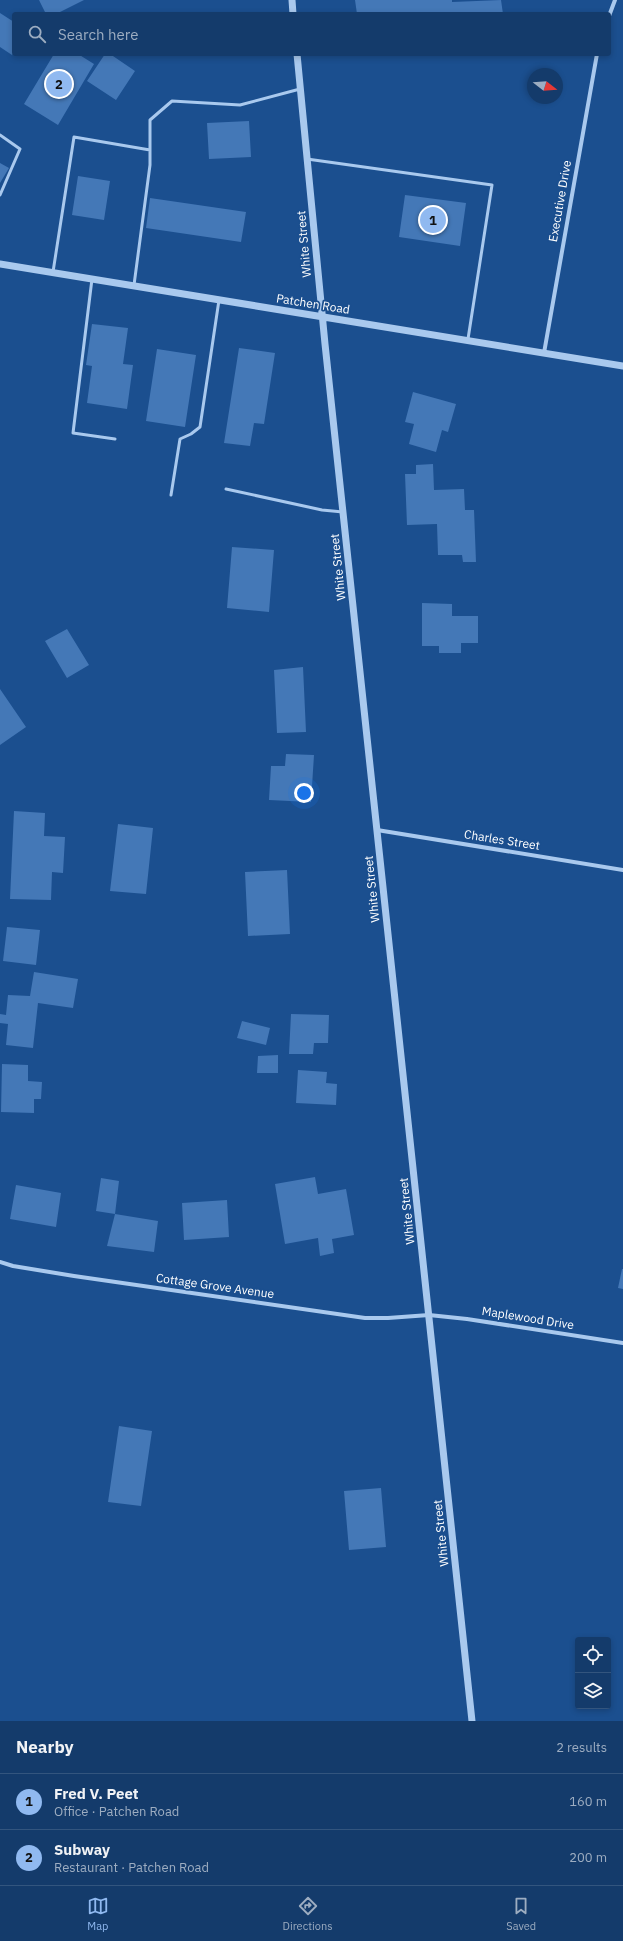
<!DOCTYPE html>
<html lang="en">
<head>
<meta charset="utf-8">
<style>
  body { margin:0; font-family:"IBM Plex Sans",sans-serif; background:#1d4271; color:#f1f3f6 }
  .controls { position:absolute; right:12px; bottom:12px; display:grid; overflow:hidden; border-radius:4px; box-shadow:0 2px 6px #0003 }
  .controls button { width:36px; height:36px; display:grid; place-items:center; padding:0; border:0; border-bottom:1px solid #33557e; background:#143b6b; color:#f1f3f6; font:20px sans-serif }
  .compass { position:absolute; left:527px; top:68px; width:36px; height:36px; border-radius:50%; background:#143b6b; box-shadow:0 2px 6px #0003; rotate:107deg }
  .you { position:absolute; left:304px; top:793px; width:14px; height:14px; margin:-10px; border:3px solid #fff; border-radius:50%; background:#1a73e8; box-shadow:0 0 0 6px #1a73e833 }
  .badge { display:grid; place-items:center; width:26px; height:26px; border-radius:50%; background:#90b9f0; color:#111; font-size:13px; font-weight:700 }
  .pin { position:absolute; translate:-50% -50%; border:2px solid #fff; box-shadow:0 1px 4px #0006 }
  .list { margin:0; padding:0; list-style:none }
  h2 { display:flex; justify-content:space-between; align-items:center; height:52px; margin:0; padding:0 16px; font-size:17px }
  h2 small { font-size:13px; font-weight:400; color:#9dadc1 }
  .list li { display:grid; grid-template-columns:26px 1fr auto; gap:12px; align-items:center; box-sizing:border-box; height:56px; padding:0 16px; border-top:1px solid #33557e }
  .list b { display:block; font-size:15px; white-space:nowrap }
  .list p { margin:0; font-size:13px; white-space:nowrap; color:#9dadc1 }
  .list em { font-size:13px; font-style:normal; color:#9dadc1 }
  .icon { flex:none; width:22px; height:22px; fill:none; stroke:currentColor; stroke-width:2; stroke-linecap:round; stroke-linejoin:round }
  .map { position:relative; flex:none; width:623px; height:1721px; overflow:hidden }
  .search { position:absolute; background:#143b6b; box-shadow:0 2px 6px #0003; left:12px; right:12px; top:12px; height:44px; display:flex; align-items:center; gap:10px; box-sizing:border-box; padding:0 14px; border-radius:4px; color:#9dadc1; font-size:15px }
  .sheet { height:164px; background:#143b6b }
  nav { display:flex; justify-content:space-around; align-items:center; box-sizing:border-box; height:56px; border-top:1px solid #33557e; background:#143b6b; font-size:11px; color:#9dadc1 }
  nav a { display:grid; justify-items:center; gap:2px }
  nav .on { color:#90b9f0 }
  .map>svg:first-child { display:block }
  .building { fill:#4478b7 }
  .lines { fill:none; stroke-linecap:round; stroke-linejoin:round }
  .service { stroke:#a9c9ee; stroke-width:3 }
  .minor { stroke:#a9c9ee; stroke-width:4 }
  .tertiary { stroke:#a9c9ee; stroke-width:7 }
  .labels { text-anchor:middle; stroke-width:3.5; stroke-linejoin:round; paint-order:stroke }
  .street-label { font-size:12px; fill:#fff; stroke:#1b4f8f }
</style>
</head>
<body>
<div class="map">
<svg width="623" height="1721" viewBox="0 0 623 1721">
  <rect width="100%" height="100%" fill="#1b4f8f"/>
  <path class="building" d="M39,0H84L56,14H46Z
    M355,0H452V2L501,0L503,14H357Z
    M0,13L14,22V52L12,55L0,47Z
    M54,54H78L94,64L58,125L24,104Z
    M105,54H110L135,71L116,100L87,81Z
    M249,121L251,157L209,159L207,123Z
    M0,163L9,168L0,183Z
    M78,176L110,181L104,220L72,215Z
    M405,195L466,203L460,246L399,237Z
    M150,198L246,212L241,242L146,228Z
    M92,324L128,328L123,364L133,365L127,409L87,403L92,366L86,365Z
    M239,348L275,353L264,424L254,423L250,446L224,443Z
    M157,349L196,355L185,427L146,421Z
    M413,392L456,404L448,432L442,430L436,452L409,444L414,424L405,422Z
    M433,464L434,490L464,489L465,510H474L476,562H463L462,555H438L437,524L407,525L405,474H416V465Z
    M232,547L274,550L269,612L227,608Z
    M422,603L452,604V616H478V643H461V653H439V646H422Z
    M67,629L89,665L67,678L45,641Z
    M303,667L306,732L277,733L274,670Z
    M0,689L26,727L0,745Z
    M286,754L314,755L311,802L269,800L271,766H285Z
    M14,811L45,813L44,836L65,837L63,873L52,872L51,900L10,899Z
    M118,824L153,828L146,894L110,891Z
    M287,870L290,934L248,936L245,872Z
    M7,927L40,930L36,965L3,961Z
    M34,972L78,979L73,1008L38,1003L33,1048L6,1045L8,1024L0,1023V1014L6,1015L8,995L30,996Z
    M291,1014L329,1015L328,1043H314L313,1054H289Z
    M242,1021L270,1028L266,1045L237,1038Z
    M278,1055V1073H257L258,1056Z
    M2,1064L28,1065V1081L42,1082L41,1099H34V1113L1,1112Z
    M298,1070L327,1072L326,1083L337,1084L336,1105L296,1103Z
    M315,1177L318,1194L346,1189L354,1235L332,1239L334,1253L320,1256L318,1238L285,1244L275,1184Z
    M101,1178L119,1181L115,1214L96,1211Z
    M16,1185L61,1193L56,1227L10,1219Z
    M227,1200L229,1237L184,1240L182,1203Z
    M115,1214L158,1221L154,1252L107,1246Z
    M622,1269H623V1289L618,1288Z
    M119,1426L152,1431L141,1506L108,1502Z
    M381,1488L386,1547L349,1550L344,1491Z"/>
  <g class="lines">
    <path class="service" d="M0,135L20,149L0,195
      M307,159L492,185L468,339
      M53,272L74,137L150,150
      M92,279L73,433L115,439
      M134,285L150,165V120L172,101L240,105L300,89
      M226,489L322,510L343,512
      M171,495L180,439L191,434L200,427L219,300"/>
    <path class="minor" d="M609,16L615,0
      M544,353L597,54
      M377,830L623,870
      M0,1262L13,1266L74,1276L365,1318H388L429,1315L467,1319L623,1343"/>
    <path class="tertiary" d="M292,0L293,14
      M297,54L325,344L472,1721
      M0,264L623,366"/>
  </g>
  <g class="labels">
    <g class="street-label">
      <text transform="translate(560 201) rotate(-80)" y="4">Executive Drive</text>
      <text transform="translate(304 244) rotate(-95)" y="4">White Street</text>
      <text transform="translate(313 304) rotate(9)" y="4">Patchen Road</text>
      <text transform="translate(338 567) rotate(-96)" y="4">White Street</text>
      <text transform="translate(502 840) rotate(9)" y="4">Charles Street</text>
      <text transform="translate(372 889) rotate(-96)" y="4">White Street</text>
      <text transform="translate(407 1211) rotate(-96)" y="4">White Street</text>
      <text transform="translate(215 1286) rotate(8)" y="4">Cottage Grove Avenue</text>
      <text transform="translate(528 1318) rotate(9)" y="4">Maplewood Drive</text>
      <text transform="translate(441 1533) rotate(-96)" y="4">White Street</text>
    </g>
  </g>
</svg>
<div class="controls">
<button><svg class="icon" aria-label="locate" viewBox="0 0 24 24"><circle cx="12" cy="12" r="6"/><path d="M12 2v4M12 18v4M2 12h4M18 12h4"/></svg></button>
<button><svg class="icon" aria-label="layers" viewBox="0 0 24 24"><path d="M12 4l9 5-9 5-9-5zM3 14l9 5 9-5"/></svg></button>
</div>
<svg class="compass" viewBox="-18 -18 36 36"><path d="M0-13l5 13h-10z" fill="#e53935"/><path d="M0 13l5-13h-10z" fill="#9dadc1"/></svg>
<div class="you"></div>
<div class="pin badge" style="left:433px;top:220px">1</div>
<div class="pin badge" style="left:59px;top:84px">2</div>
<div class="search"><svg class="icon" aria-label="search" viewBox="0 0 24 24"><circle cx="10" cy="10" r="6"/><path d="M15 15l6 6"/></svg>Search here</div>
</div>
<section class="sheet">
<h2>Nearby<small>2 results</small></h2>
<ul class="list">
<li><span class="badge">1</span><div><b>Fred V. Peet</b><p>Office · Patchen Road</p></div><em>160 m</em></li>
<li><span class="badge">2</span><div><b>Subway</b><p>Restaurant · Patchen Road</p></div><em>200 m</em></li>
</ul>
</section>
<nav>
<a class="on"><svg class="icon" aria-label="map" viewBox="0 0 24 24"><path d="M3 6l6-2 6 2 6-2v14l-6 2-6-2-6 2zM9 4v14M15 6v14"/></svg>Map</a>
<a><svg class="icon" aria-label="directions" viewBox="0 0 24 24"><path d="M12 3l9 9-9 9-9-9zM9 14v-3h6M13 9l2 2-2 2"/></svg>Directions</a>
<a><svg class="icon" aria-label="saved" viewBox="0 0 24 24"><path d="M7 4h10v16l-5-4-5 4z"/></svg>Saved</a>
</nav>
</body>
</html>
